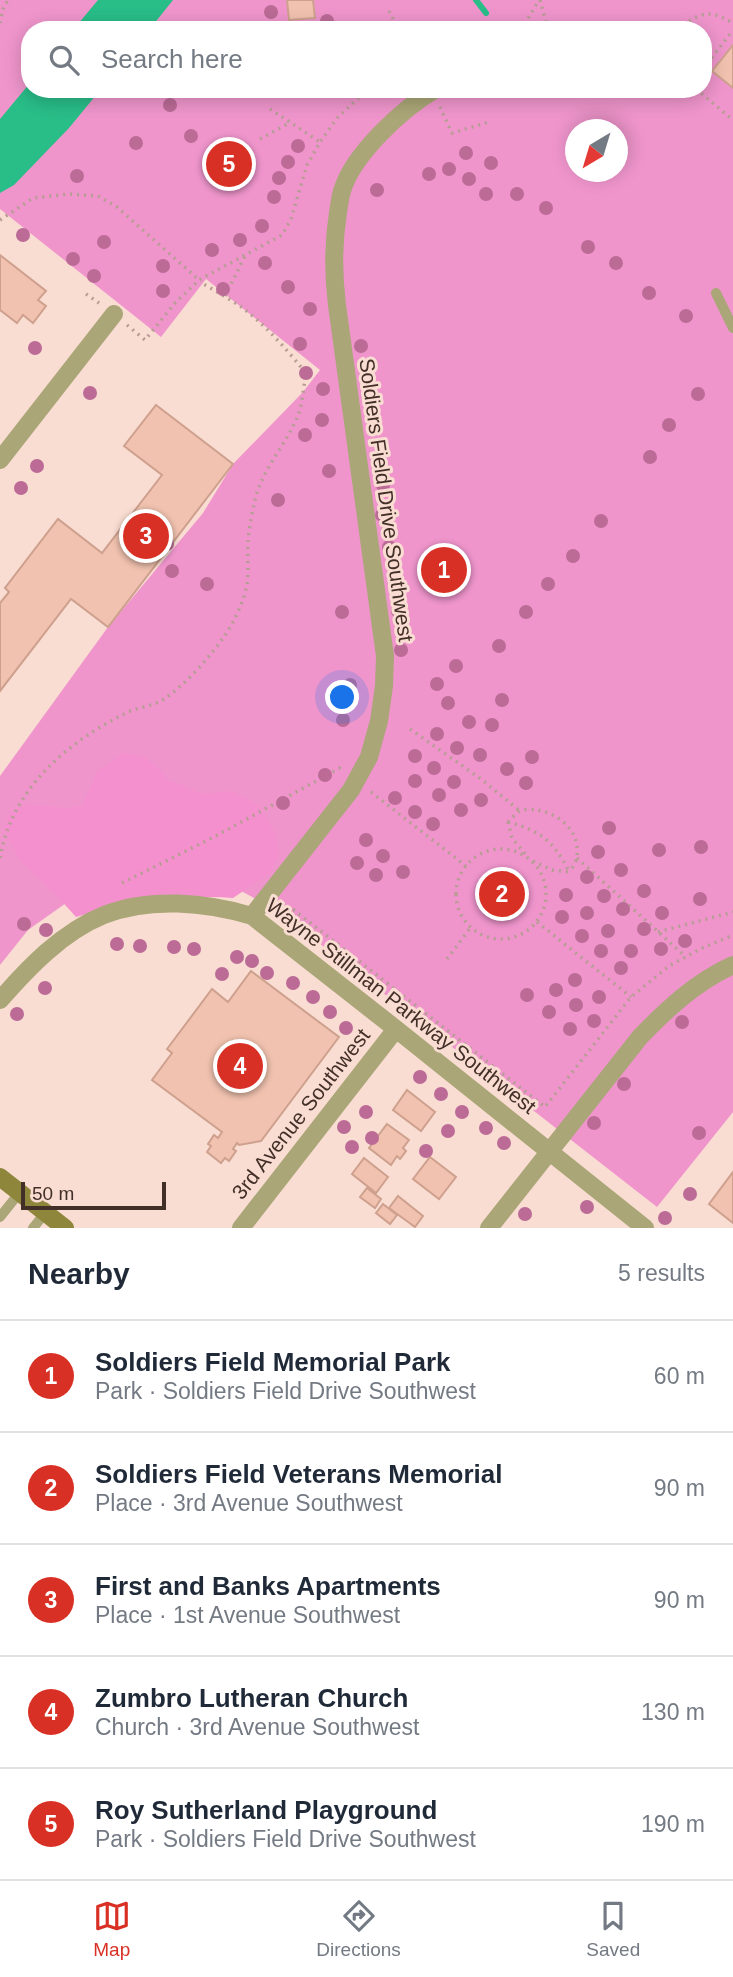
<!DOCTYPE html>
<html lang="en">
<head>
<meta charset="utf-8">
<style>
  body { margin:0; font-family:Arial,sans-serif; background:#f2f2f3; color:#1f2937 }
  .compass { position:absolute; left:565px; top:119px; width:63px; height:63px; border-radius:50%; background:#fff; box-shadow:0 4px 18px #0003; rotate:218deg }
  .scale { position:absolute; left:21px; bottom:18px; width:145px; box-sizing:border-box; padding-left:7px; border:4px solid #422f28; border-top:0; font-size:19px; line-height:24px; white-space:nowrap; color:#422f28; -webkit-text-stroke:5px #faddd2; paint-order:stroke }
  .you { position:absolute; left:343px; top:698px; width:24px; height:24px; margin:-18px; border:5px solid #fff; border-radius:50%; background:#1a73e8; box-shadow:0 0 0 10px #1a73e833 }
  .badge { display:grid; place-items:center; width:46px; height:46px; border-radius:50%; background:#d93025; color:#fff; font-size:23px; font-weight:700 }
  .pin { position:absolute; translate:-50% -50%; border:4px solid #fff; box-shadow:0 2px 7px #0006 }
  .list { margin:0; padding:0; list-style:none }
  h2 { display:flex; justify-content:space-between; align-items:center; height:91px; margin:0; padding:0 28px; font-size:30px }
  h2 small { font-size:23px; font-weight:400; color:#747a83 }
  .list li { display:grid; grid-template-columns:46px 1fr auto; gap:21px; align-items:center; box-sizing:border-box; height:112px; padding:0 28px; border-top:2px solid #e0e1e3 }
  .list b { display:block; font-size:26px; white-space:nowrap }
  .list p { margin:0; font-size:23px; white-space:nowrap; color:#747a83 }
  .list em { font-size:23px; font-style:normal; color:#747a83 }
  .icon { flex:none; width:38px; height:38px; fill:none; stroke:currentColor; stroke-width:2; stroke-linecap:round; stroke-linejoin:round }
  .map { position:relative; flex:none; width:733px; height:1228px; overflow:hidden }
  .search { position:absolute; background:#fff; box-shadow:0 4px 18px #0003; left:21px; right:21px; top:21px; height:77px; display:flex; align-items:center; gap:18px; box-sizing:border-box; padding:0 24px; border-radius:28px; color:#747a83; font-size:26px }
  .sheet { height:651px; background:#fff }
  nav { display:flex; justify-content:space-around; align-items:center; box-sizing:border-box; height:98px; border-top:2px solid #e0e1e3; background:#fff; font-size:19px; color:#747a83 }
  nav a { display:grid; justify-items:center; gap:4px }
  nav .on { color:#d93025 }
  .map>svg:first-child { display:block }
  .green { fill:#ef95cc; fill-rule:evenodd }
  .forest { fill:#f590ce }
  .water { fill:#29bd88 }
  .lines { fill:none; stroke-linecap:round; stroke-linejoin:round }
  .stream { stroke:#29bd88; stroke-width:6 }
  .building { fill:#f1c2af; stroke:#cea08e; stroke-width:2 }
  .path { stroke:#b69d93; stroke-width:3.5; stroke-dasharray:2 5; stroke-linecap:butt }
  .lane { stroke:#aaa677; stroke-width:10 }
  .street { stroke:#aaa677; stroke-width:18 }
  .secondary { stroke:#8e863b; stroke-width:18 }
  .tree { fill:#bb6b96 }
  .labels { text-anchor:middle; stroke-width:6; stroke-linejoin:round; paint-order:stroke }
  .street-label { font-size:21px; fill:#422f28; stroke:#faddd2 }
</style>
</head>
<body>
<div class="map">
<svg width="733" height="1228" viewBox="0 0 733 1228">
  <rect width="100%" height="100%" fill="#faddd2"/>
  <path class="green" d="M0,0H733V1112L657,1207L278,911L243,892L210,884L69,901L28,930L0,965V776L108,627L203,513L233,464L303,392L320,370L206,279L161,337L0,209ZM30,30H703V89H30ZM576,130H618V172H576Z"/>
  <path class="forest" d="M123,753L146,758L162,772L166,779L203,794L232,791L259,806L275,833L279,855L270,873L233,898C203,895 175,899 146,903C122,907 99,910 76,917L58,897L20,860L4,829L10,813L27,804L65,808L82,806L97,772Z"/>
  <path class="water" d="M98,0H173L149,30H73Z
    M30,83V89H101L69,128L14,185L0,193V119Z"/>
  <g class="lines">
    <path class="stream" d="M476,0L486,13"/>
  </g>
  <path class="building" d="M287,0H313L315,18L289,20Z
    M733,45V88L712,71Z
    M0,255L46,291L38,300L46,306L33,323L23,315L17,323L0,310Z
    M156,405L233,464L108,627L71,599L0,691V603L9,592L5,588L58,519L102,553L162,475L124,446Z
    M251,971L339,1037L261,1141L239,1145L237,1143L233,1149L236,1151L229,1161L225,1158L221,1163L207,1152L211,1146L208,1144L214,1135L218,1138L222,1132L152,1080L172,1053L167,1049L212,989L228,1002Z
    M407,1090L435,1112L421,1131L393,1110Z
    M387,1124L409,1140L403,1148L406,1151L400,1159L397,1156L391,1165L369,1148Z
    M430,1157L456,1177L439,1199L413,1179Z
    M364,1158L388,1177L376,1193L352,1174Z
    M733,1172V1223L709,1204Z
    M367,1188L381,1199L375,1208L360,1197Z
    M398,1196L423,1216L415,1227L389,1208Z
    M383,1204L397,1215L390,1224L376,1213Z"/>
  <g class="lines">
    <path class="path" d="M540,0L548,30
      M389,11L399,30
      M689,21C707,10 715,13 733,23
      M0,23L3,9L8,0
      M521,30L539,0
      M703,69L733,30
      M696,89L733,120
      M440,107L452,133L489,122
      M270,109L320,142
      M260,139L291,122
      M0,220L33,198L70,194L98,196L117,207L199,280
      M86,294L99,303
      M225,296L245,256
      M127,325L145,340L175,303L199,280L282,235L291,219L307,165L320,142L338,117L368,89
      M410,729L481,779L520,811
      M371,792L466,866
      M508,822C511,819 516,813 520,811C525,809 532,809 537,810C560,814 580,831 577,856C577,861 572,867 570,872
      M508,822L512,838L527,856
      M508,822C541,831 553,841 569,871
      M456 894a45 45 0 1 1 90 0a45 45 0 1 1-90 0Z
      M0,858C12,789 65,744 124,714C136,707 152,707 164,699C184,686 209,658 223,638C234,623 243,603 247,585C249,571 247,556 248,542C249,528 252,513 255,500C262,470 284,447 296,420C303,406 303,388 306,373C286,349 265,324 240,306C228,298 215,291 202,283
      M577,858L686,957
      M533,861L552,870L569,872
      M122,883L212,838L340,768L343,770
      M285,922L294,910L545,1107L631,997L669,966L700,949L733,935
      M537,922L631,997
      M658,932L733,912
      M447,959L471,927"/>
    <path class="lane" d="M716,293L733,328
      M0,1217L20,1192
      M33,1228L45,1213"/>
    <path class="street" d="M0,460L114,314
      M252,916L351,790L369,757L379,721L384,686L385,656L337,305C333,273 333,244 338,213C339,206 340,198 342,191C353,154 403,108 436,89
      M0,1000C28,968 62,932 104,915C149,897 206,902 252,916L396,1029L645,1228
      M241,1228L396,1029
      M489,1228L640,1037C668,1008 696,982 733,965"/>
    <path class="secondary" d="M0,1177L65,1228"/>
  </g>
  <g class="tree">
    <circle cx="271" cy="12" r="7"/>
    <circle cx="327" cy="21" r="7"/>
    <circle cx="170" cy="105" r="7"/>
    <circle cx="191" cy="136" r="7"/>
    <circle cx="136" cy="143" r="7"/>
    <circle cx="298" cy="146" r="7"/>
    <circle cx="466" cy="153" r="7"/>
    <circle cx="288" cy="162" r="7"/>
    <circle cx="491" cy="163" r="7"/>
    <circle cx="449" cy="169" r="7"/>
    <circle cx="429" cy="174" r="7"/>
    <circle cx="77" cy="176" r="7"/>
    <circle cx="279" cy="178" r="7"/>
    <circle cx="469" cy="179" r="7"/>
    <circle cx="377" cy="190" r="7"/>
    <circle cx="486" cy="194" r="7"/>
    <circle cx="517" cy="194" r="7"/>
    <circle cx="274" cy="197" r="7"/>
    <circle cx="546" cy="208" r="7"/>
    <circle cx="262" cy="226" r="7"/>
    <circle cx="23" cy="235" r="7"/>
    <circle cx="240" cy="240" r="7"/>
    <circle cx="104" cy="242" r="7"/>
    <circle cx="588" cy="247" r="7"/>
    <circle cx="212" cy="250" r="7"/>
    <circle cx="73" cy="259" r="7"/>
    <circle cx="265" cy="263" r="7"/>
    <circle cx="616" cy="263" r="7"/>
    <circle cx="163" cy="266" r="7"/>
    <circle cx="94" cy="276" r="7"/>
    <circle cx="288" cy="287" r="7"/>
    <circle cx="223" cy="289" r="7"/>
    <circle cx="163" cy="291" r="7"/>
    <circle cx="649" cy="293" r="7"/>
    <circle cx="310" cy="309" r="7"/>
    <circle cx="686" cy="316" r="7"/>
    <circle cx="300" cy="344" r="7"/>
    <circle cx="361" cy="346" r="7"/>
    <circle cx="35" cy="348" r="7"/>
    <circle cx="306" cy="373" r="7"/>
    <circle cx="369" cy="384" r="7"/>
    <circle cx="323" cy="389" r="7"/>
    <circle cx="90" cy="393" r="7"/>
    <circle cx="698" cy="394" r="7"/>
    <circle cx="322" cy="420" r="7"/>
    <circle cx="374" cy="423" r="7"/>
    <circle cx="669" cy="425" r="7"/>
    <circle cx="305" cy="435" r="7"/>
    <circle cx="650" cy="457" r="7"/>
    <circle cx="37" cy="466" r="7"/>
    <circle cx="329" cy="471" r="7"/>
    <circle cx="383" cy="485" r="7"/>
    <circle cx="21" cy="488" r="7"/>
    <circle cx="278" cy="500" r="7"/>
    <circle cx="382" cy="515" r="7"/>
    <circle cx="601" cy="521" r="7"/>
    <circle cx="167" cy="544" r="7"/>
    <circle cx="389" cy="547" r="7"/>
    <circle cx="573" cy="556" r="7"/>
    <circle cx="172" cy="571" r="7"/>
    <circle cx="207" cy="584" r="7"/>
    <circle cx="548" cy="584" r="7"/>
    <circle cx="398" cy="611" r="7"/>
    <circle cx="342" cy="612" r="7"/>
    <circle cx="526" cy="612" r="7"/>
    <circle cx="499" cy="646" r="7"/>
    <circle cx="401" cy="650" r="7"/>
    <circle cx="456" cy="666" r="7"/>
    <circle cx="437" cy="684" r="7"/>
    <circle cx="350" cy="685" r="7"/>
    <circle cx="502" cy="700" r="7"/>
    <circle cx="448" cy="703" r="7"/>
    <circle cx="343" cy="720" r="7"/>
    <circle cx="469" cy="722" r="7"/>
    <circle cx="492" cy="725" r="7"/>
    <circle cx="437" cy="734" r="7"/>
    <circle cx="457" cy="748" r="7"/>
    <circle cx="480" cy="755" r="7"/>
    <circle cx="415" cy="756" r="7"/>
    <circle cx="532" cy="757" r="7"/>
    <circle cx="434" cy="768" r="7"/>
    <circle cx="507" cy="769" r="7"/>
    <circle cx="325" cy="775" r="7"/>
    <circle cx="415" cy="781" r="7"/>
    <circle cx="454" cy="782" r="7"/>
    <circle cx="526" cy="783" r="7"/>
    <circle cx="439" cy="795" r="7"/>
    <circle cx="395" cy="798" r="7"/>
    <circle cx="481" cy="800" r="7"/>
    <circle cx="283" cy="803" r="7"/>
    <circle cx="461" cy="810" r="7"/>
    <circle cx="415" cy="812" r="7"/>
    <circle cx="433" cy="824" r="7"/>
    <circle cx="609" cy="828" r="7"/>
    <circle cx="366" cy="840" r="7"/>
    <circle cx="701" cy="847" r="7"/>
    <circle cx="659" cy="850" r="7"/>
    <circle cx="598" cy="852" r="7"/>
    <circle cx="383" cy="856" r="7"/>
    <circle cx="357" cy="863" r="7"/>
    <circle cx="621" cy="870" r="7"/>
    <circle cx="403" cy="872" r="7"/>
    <circle cx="376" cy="875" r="7"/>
    <circle cx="587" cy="877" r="7"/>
    <circle cx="644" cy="891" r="7"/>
    <circle cx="566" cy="895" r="7"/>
    <circle cx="604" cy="896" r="7"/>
    <circle cx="700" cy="899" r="7"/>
    <circle cx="623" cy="909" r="7"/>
    <circle cx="587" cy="913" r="7"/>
    <circle cx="662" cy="913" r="7"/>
    <circle cx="562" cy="917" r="7"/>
    <circle cx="24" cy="924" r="7"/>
    <circle cx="644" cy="929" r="7"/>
    <circle cx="46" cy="930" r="7"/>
    <circle cx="608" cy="931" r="7"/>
    <circle cx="582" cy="936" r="7"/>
    <circle cx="685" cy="941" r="7"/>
    <circle cx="117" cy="944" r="7"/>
    <circle cx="140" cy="946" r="7"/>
    <circle cx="174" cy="947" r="7"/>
    <circle cx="194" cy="949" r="7"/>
    <circle cx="661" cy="949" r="7"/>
    <circle cx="601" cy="951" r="7"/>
    <circle cx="631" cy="951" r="7"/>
    <circle cx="237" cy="957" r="7"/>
    <circle cx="252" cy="961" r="7"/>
    <circle cx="621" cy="968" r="7"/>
    <circle cx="267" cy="973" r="7"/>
    <circle cx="222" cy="974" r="7"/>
    <circle cx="575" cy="980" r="7"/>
    <circle cx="293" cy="983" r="7"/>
    <circle cx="45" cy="988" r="7"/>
    <circle cx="556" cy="990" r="7"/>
    <circle cx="527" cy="995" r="7"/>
    <circle cx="313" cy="997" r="7"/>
    <circle cx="599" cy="997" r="7"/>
    <circle cx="576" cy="1005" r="7"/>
    <circle cx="330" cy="1012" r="7"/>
    <circle cx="549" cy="1012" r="7"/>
    <circle cx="17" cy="1014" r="7"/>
    <circle cx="594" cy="1021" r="7"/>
    <circle cx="682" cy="1022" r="7"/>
    <circle cx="346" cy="1028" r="7"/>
    <circle cx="570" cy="1029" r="7"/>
    <circle cx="420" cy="1077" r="7"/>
    <circle cx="624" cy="1084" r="7"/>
    <circle cx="441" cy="1094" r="7"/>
    <circle cx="366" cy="1112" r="7"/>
    <circle cx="462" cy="1112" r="7"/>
    <circle cx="594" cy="1123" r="7"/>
    <circle cx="344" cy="1127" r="7"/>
    <circle cx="486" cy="1128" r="7"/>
    <circle cx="448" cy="1131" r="7"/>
    <circle cx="699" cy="1133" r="7"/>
    <circle cx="372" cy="1138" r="7"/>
    <circle cx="504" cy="1143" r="7"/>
    <circle cx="352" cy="1147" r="7"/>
    <circle cx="426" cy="1151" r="7"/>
    <circle cx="690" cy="1194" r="7"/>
    <circle cx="587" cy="1207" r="7"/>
    <circle cx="525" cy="1214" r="7"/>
    <circle cx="665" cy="1218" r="7"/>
  </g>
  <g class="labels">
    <g class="street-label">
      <text transform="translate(386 500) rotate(82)" y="7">Soldiers Field Drive Southwest</text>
      <text transform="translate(401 1006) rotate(38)" y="7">Wayne Stillman Parkway Southwest</text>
      <text transform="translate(301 1114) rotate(-52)" y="7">3rd Avenue Southwest</text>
    </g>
  </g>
</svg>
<svg class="compass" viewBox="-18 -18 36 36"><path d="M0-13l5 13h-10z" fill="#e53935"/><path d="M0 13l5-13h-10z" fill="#747a83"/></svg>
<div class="scale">50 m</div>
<div class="you"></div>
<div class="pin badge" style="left:444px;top:570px">1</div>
<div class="pin badge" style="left:502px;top:894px">2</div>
<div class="pin badge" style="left:146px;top:536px">3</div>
<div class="pin badge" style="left:240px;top:1066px">4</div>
<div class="pin badge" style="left:229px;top:164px">5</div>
<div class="search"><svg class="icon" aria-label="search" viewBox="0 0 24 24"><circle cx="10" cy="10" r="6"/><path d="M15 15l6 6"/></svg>Search here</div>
</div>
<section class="sheet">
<h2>Nearby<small>5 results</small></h2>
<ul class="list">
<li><span class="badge">1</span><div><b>Soldiers Field Memorial Park</b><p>Park · Soldiers Field Drive Southwest</p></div><em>60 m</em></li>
<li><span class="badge">2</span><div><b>Soldiers Field Veterans Memorial</b><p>Place · 3rd Avenue Southwest</p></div><em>90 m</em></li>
<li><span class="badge">3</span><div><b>First and Banks Apartments</b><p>Place · 1st Avenue Southwest</p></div><em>90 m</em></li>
<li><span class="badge">4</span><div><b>Zumbro Lutheran Church</b><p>Church · 3rd Avenue Southwest</p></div><em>130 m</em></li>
<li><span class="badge">5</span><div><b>Roy Sutherland Playground</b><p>Park · Soldiers Field Drive Southwest</p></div><em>190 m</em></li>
</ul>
</section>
<nav>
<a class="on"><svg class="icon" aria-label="map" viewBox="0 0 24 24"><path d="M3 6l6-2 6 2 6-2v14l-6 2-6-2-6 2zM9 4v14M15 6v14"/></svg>Map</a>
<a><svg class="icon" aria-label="directions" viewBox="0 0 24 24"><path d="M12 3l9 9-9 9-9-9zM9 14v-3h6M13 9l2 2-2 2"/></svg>Directions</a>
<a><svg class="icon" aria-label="saved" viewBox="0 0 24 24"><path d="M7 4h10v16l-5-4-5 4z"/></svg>Saved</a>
</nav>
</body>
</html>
